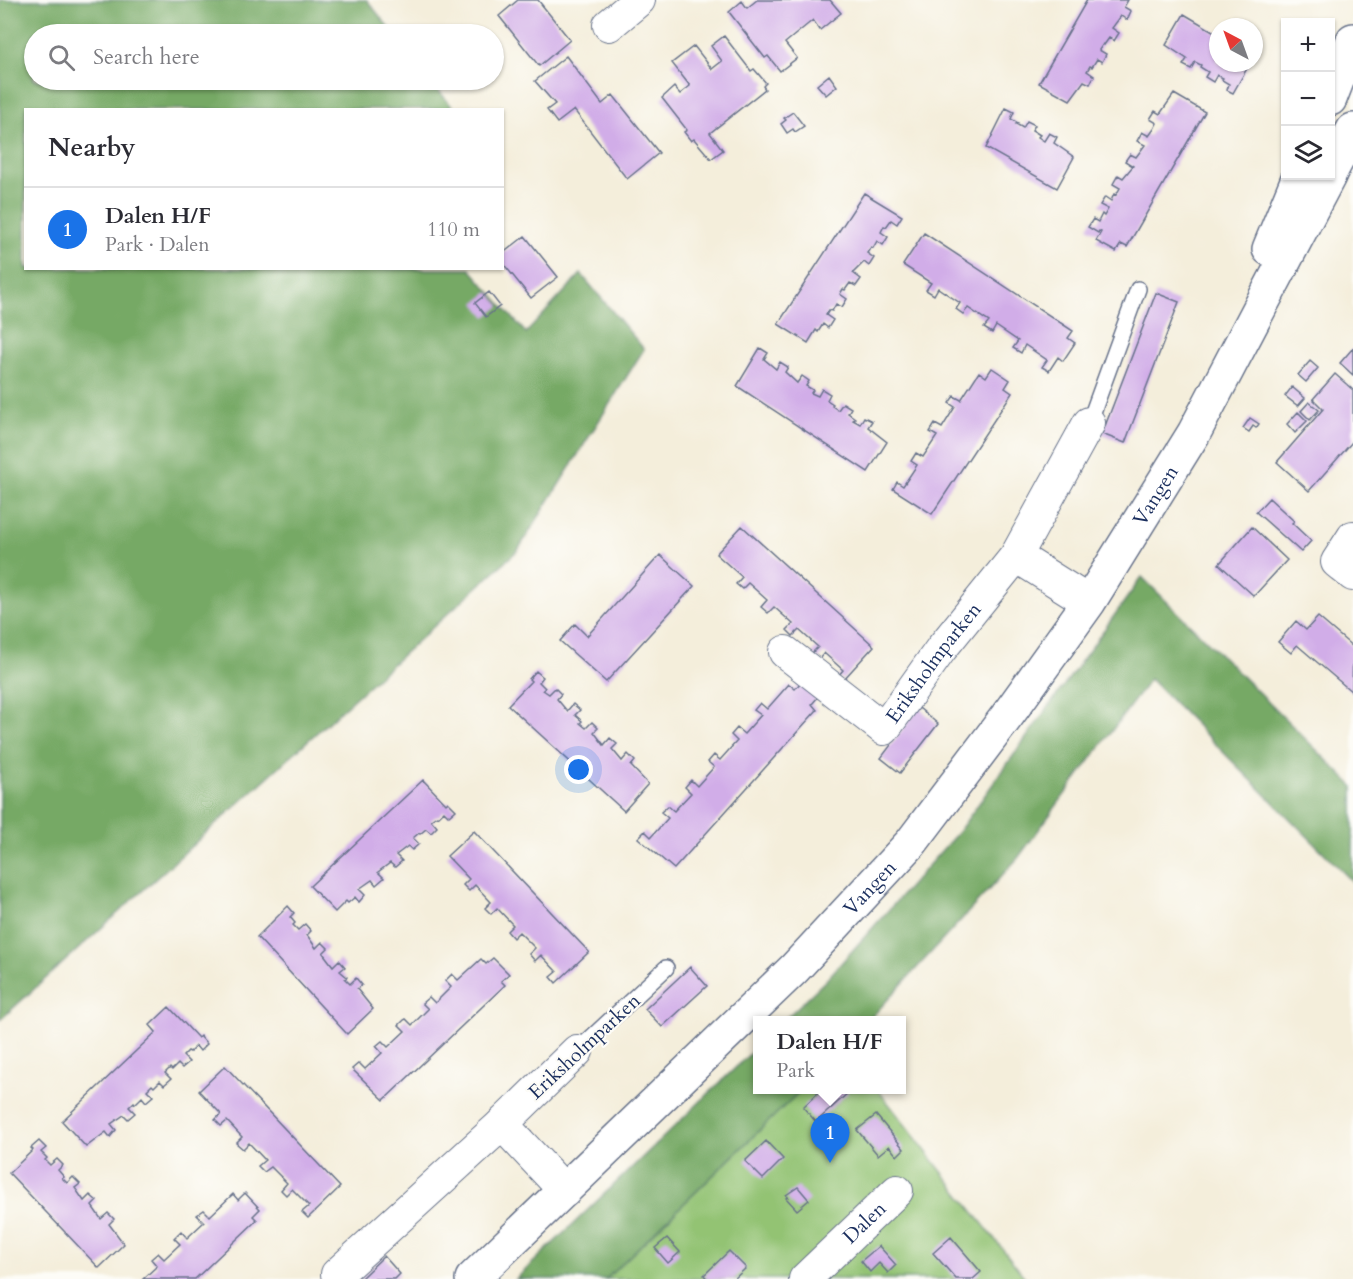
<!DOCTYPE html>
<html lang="en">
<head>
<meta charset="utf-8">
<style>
  body { margin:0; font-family:Cardo,serif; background:#f2f2f3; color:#2b2b33 }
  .controls { position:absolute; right:18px; top:18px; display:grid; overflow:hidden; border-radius:0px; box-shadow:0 2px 4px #0004 }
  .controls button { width:54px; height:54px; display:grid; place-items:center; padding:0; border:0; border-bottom:2px solid #e1e1e2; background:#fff; color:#2b2b33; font:30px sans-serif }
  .compass { position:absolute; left:1209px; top:18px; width:54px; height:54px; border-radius:50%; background:#fff; box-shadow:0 2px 4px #0004; rotate:319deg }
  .you { position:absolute; left:579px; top:770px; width:21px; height:21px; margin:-15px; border:4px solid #fff; border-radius:50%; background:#1a73e8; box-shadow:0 0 0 9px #1a73e833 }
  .badge { display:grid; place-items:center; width:39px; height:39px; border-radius:50%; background:#1a73e8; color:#fff; font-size:20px; font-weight:700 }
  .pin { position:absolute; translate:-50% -50px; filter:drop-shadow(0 2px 3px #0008) }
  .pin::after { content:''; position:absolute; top:32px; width:21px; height:18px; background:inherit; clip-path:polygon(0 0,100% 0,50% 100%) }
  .popup { position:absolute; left:753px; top:1016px; width:153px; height:78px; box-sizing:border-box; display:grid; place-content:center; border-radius:0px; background:#fff; filter:drop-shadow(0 2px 4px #0005); font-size:20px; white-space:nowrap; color:#7c7c81 }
  .popup b { font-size:22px; color:#2b2b33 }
  .popup::after { content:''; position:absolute; left:50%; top:100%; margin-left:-12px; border:12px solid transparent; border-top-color:#fff }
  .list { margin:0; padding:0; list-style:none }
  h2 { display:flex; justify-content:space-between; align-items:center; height:78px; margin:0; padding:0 24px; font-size:26px }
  h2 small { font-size:20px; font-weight:400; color:#7c7c81 }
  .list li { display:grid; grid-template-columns:39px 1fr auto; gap:18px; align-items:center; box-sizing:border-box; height:84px; padding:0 24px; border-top:2px solid #e1e1e2 }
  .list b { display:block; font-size:22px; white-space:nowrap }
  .list p { margin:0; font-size:20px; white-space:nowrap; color:#7c7c81 }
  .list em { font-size:20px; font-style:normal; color:#7c7c81 }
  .icon { flex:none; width:33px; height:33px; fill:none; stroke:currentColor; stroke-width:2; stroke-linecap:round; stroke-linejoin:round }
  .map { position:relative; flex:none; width:1353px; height:1279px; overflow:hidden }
  .search { position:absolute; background:#fff; box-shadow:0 2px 4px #0004; left:24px; top:24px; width:480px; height:66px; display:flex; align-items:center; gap:15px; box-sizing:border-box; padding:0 21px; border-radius:33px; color:#7c7c81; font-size:22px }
  .panel { position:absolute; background:#fff; box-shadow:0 2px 4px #0004; left:24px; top:108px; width:480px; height:162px; border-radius:0px }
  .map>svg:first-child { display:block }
  .green { fill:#93c373; stroke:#577968; stroke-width:1.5 }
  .forest { fill:#76a965; stroke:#486c62; stroke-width:1.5 }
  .building { fill:#d1ade8 }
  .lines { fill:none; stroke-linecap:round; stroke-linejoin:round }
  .service-casing { stroke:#67728a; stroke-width:18 }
  .minor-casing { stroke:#67728a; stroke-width:34 }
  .tertiary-casing { stroke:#67728a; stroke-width:36 }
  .service { stroke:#fff; stroke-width:15 }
  .minor { stroke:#fff; stroke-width:32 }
  .tertiary { stroke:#fff; stroke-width:33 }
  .labels { text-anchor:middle; stroke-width:4.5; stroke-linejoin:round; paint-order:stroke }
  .street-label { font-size:20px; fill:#1b2f5e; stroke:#fdfcf7 }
</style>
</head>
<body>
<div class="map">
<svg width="1353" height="1279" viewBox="0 0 1353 1279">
  <rect width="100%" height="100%" fill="#fdfcf7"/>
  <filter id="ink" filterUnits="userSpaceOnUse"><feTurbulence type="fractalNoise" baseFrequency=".0167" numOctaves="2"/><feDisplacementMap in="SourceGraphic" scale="12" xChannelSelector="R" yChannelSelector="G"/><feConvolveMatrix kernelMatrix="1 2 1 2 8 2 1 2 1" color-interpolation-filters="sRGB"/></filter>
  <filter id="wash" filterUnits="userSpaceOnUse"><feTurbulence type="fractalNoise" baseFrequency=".008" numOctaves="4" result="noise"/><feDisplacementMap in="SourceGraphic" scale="24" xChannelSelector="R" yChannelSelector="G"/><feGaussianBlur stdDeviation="1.35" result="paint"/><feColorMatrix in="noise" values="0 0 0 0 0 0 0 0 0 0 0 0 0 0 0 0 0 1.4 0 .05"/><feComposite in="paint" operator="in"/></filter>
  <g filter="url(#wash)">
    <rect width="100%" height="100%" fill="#f4eedb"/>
    <path class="green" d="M801,1090H878L1026,1279H606Z"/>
    <path class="forest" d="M0,0H367L394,34H34V80H430L454,109L26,110V268L470,269L526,333L581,274L644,349L518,550L0,1020Z
      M1142,577L1353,786V882L1150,679L1018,858L869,1020H784L826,980L959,831Z
      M758,1046V1090H801L606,1279H516Z"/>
    <g id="blocks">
      <path class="building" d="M518,0H538L570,40L539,66L499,16Z
        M757,0H830L841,13L820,30L813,20L785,43L797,58L780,71L768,56L765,58L729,12L742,1L747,8Z
        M1087,0H1128L1124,7L1131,11L1127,20L1121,16L1112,28L1119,33L1114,41L1109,38L1104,45L1103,44L1099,50L1106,54L1102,62L1097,59L1092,67L1090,66L1087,71L1094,76L1090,84L1084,81L1070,100L1039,83Z
        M1184,14L1218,34V63H1250L1233,93L1227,90L1229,84L1222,80L1223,78L1217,75L1213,82L1205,77L1208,72L1200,67L1201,65L1195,62L1191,69L1183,65L1187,59L1166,45Z
        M724,36L751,71L754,69L766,83L763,86L765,89L710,133L723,150L711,159L694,139L691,141L684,132L687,130L662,98L674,87L680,94L690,86L672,63L694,46L712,69L722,61L711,46Z
        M566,56L602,104L613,95L659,153L627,179L574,110L557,123L547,110L555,104L535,81Z
        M829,75L837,86L826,95L817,85Z
        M1174,94L1205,112L1127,247L1121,244L1116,252L1096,241L1101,232L1099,231L1098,233L1088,227L1093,219L1098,222L1102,214L1104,216L1108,209L1100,205L1105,197L1111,201L1114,194L1116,195L1120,188L1113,184L1118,175L1123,178L1133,166L1125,161L1130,154L1136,157L1145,145L1137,141L1142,132L1149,136L1154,129L1157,123L1150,119L1155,111L1160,114Z
        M1006,108L1014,112L1011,119L1018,123L1016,124L1023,128L1027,121L1035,125L1032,130L1040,135L1038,137L1044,141L1049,133L1057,137L1054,143L1074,157L1057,188L986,148Z
        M793,112L804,126L795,132L793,129L787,133L781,124L786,120L784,118Z
        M864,193L902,216L897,224L891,220L886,227L884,226L881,232L888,237L883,245L877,241L873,248L871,247L867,253L874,258L869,266L864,262L853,273L861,279L856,286L850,283L845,290L843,289L840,294L847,299L842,307L836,304L832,311L829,310L826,315L833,320L828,328L823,324L818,332L816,330L808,343L778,324Z
        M924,233L1073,331L1068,338L1075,343L1063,361L1058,357L1049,371L1042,367L1047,360L1025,345L1021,353L1013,348L1018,341L996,326L992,333L984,328L989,322L968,308L963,314L956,309L960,303L938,288L934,295L926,290L931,283L903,265Z
        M525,236L558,277L531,298L502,262V254Z
        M489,292L500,306L486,317L475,303Z
        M1156,293L1179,302L1125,443L1102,434Z
        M760,348L768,353L764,359L776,369L780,362L788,367L785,372L797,383L802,376L809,381L806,386L813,390L811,393L818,396L822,389L830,394L827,400L833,404L832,406L838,410L843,403L851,408L848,413L855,418L853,420L860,424L864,417L872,421L868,427L887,442L868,472L737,386Z
        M1353,348V375L1340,363Z
        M1310,361L1318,368L1306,382L1298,375Z
        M992,368L1010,380L1005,388L1012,393L932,514L893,489L897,482L903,486L917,465L911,461L916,453L923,457L937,436L930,432L935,424L942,428L955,407L949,403L954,396L961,400L979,372L986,377Z
        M1335,374L1353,390V441L1309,491L1277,462L1323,409L1313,399Z
        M1292,387L1305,398L1298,406L1285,396Z
        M1309,402L1319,410L1310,420L1301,411Z
        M1298,412L1307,421L1295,433L1287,424Z
        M1250,418L1259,424L1256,428L1253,426L1249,432L1243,428Z
        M1269,498L1294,521L1292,523L1311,541L1301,552L1256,512Z
        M742,526L874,646L843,680L838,676L843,670L824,653L819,659L812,653L818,647L799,630L793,636L787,630L793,624L774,607L768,613L761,607L767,600L748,583L742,589L736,584L742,577L716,554Z
        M1252,527L1287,560L1254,596L1219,564Z
        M660,555L694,586L606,682L560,641L575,624L587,636Z
        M1318,617L1353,647L1352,692L1297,645L1291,653L1278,642L1296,621L1306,630Z
        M536,671L543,677L539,682L545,688L543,690L549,694L555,688L561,694L557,699L567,711L573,704L580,710L575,715L582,721L580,723L586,728L592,722L598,728L594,732L604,745L610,738L617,744L612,749L622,761L628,754L635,761L631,766L648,784L624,811L508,705L531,681L529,679Z
        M801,682L818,697L812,704L817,710L674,869L638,838L645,831L651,837L668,818L661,812L668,806L674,811L691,793L685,787L691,780L697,786L714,767L708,762L714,755L720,760L737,741L731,735L737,728L744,734L761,715L754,710L760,703L767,709L789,684L795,689Z
        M919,708L938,724L900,773L881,758Z
        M423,780L446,804L448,802L456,810L449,816L444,811L438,817L437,816L431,820L437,827L431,833L426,829L420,834L419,833L413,838L419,844L412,850L408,846L396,855L402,861L395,867L390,863L378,872L384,878L376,885L372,880L359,889L365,895L359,902L355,897L348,903L346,901L335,912L310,886Z
        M474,831L589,952L556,983L551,977L557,972L541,955L535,961L529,954L535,948L519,932L513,938L507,931L513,925L497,908L491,914L485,908L491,902L475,885L469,891L463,885L469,879L447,856Z
        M288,906L294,913L290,917L295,923L293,925L298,930L305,924L311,931L307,935L316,948L322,942L328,948L323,953L333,966L339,960L345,967L340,971L347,977L345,979L350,984L356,978L362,985L357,989L373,1009L347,1034L257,937Z
        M493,958L509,974L501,981L505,985L384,1100L352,1069L359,1063L365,1069L382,1053L376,1046L382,1041L388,1047L405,1031L399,1025L404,1020L406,1019L412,1025L428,1009L422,1003L429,997L435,1003L451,987L445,981L452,974L458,980L481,959L486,964Z
        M690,967L707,986L662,1027L645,1009Z
        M169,1007L198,1038L200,1036L207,1044L200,1051L196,1046L190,1052L188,1051L183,1056L189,1062L182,1068L178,1064L172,1070L170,1068L165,1073L171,1079L164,1085L160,1081L154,1087L152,1085L147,1090L153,1096L146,1102L142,1097L135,1104L134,1102L129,1107L135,1113L128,1119L124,1115L111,1124L116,1130L110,1137L106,1132L86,1147L62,1121L156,1032L150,1025Z
        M225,1066L340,1187L308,1218L302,1212L309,1206L292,1189L286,1195L281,1190L287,1183L271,1167L264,1172L258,1166L265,1160L249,1143L243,1149L236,1143L242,1137L227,1121L221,1126L215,1120L221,1114L199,1091Z
        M821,1090H846L848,1093L816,1122L803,1107Z
        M876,1115L904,1149L897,1156L889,1146L878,1155L857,1130Z
        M39,1141L46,1148L41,1152L47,1158L45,1160L50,1165L57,1159L63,1165L58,1170L64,1177L62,1178L67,1183L73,1177L80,1184L75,1188L84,1201L90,1195L97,1201L92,1206L101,1219L108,1213L114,1219L109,1224L124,1244L99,1268L9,1173L33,1150L31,1148Z
        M766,1141L783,1159L763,1179L745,1161Z
        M798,1187L809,1200L797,1210L786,1198L788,1197L786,1195Z
        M245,1193L260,1209L253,1216L257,1220L195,1279H143L157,1266L151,1259L158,1253L164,1259L180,1244L174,1238L181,1231L187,1238L204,1222L197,1215L204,1210L210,1216L233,1194L238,1200Z
        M951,1237L981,1272L973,1279H956L933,1253Z
        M667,1238L680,1252L668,1263L655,1248Z
        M879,1246L896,1265L888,1273L879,1263L870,1272L861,1261Z
        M729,1251L746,1268L734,1279H707L704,1275Z
        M384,1256L400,1274L395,1279H360Z"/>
    </g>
  </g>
  <g filter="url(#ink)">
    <use href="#blocks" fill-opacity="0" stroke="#67728a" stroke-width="1.5"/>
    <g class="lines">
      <defs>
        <path id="service" d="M1089,423L1138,289
          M577,1051L666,968"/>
        <g id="minor">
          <path d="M609,25L639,0"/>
          <path d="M1353,537L1337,562L1353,575"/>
          <path d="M1016,556L1089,602"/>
          <path id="s1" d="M785,652L884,729L941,649L1016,556L1089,423"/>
          <path d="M502,1124L565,1191"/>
          <path d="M337,1274L502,1124L577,1051"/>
          <path id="s2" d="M805,1279L897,1191"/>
        </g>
        <g id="tertiary">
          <path d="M1330,99L1353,40"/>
          <path d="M1330,173L1353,130"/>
          <path d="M1269,249L1299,176"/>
          <path id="s3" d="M472,1279L794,969L911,843L1007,716L1089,602L1194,433L1329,176"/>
        </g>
      </defs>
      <use href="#service" class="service-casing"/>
      <use href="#minor" class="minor-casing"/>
      <use href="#tertiary" class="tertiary-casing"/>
      <use href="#service" class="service"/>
      <use href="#minor" class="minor"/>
      <use href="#tertiary" class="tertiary"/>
    </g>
  </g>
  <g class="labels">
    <g class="street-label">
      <text dy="7" stroke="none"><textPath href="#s3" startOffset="1044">Vangen</textPath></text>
      <text dy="7" stroke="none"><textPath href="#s1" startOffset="208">Eriksholmparken</textPath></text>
      <text dy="7" stroke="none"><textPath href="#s3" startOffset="558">Vangen</textPath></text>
      <text transform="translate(584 1046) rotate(-43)" y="7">Eriksholmparken</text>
      <text dy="7" stroke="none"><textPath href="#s2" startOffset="82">Dalen</textPath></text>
    </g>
  </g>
</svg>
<div class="controls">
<button>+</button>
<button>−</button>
<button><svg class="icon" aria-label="layers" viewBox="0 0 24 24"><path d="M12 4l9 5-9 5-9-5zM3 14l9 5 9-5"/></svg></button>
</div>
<svg class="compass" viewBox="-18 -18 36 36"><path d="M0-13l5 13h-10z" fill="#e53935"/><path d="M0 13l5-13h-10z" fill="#7c7c81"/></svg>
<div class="you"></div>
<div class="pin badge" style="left:830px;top:1163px">1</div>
<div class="popup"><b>Dalen H/F</b>Park</div>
<div class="search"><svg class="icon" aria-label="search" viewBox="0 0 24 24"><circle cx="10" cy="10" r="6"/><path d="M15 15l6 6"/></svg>Search here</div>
<section class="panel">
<h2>Nearby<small></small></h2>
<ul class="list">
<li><span class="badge">1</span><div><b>Dalen H/F</b><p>Park · Dalen</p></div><em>110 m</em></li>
</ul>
</section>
</div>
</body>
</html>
